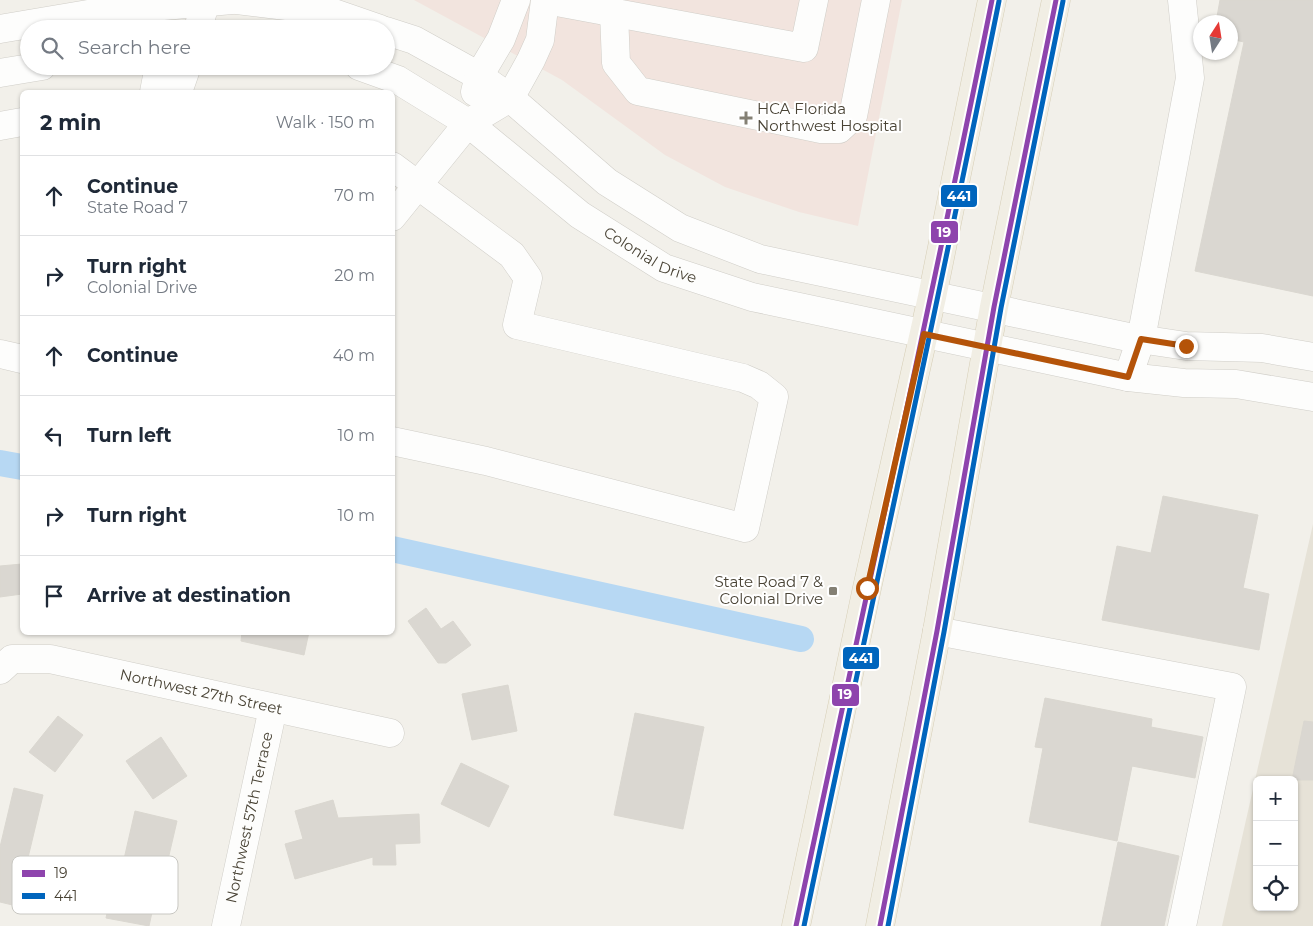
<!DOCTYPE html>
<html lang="en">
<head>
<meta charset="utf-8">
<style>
  body { margin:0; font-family:Montserrat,sans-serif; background:#f6f6f7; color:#1f2937 }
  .controls { position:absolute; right:15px; bottom:15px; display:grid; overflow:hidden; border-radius:8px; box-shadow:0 1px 4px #0004 }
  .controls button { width:45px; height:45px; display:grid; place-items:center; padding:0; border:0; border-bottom:1px solid #e0e1e3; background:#fff; color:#1f2937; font:25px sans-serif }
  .compass { position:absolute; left:1193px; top:15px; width:45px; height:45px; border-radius:50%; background:#fff; box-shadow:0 1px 4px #0004; rotate:12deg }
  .stop { position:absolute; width:15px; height:15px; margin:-11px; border:4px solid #b45309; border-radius:50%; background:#fff }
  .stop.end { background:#b45309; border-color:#fff; box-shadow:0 1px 5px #0008 }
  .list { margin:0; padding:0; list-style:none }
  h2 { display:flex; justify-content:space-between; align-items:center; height:65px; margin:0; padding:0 20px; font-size:21px }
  h2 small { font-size:16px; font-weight:400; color:#747a83 }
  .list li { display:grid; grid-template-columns:32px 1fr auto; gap:15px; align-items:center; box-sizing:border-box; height:80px; padding:0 20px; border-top:1px solid #e0e1e3 }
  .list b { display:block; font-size:19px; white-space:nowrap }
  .list p { margin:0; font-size:16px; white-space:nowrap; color:#747a83 }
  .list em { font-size:16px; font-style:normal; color:#747a83 }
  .icon { flex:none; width:28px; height:28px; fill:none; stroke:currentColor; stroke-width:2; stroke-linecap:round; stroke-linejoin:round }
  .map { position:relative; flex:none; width:1313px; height:926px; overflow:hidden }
  .search { position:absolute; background:#fff; box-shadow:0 1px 4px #0004; left:20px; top:20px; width:375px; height:55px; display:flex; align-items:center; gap:12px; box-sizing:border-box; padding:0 18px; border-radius:28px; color:#747a83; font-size:19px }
  .panel { position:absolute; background:#fff; box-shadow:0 1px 4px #0004; left:20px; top:90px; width:375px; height:545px; border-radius:8px }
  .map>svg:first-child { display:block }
  .residential { fill:#e6e2d7; fill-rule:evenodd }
  .medical { fill:#f2e4de }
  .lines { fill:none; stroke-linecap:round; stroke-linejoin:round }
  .canal { stroke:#b7d8f3; stroke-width:26 }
  .building { fill:#dad7d1; stroke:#dad7d0 }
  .minor-casing { stroke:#d0cec8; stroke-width:29 }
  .major-casing { stroke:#d6ceb6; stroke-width:29 }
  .minor { stroke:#fdfdfc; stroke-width:28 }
  .major { stroke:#f1eee4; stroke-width:28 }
  .bus-1-casing { stroke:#fff; stroke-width:9 }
  .bus-2-casing { stroke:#fff; stroke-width:9 }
  .bus-1 { stroke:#8e44ad; stroke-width:5 }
  .bus-2 { stroke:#0065bd; stroke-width:5 }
  .route { stroke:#b45309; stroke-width:6 }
  .poi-dot { fill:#848074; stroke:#fff; stroke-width:2 }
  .labels { text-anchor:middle; stroke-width:4; stroke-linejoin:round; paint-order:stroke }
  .poi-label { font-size:15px; fill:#494335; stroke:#fff; text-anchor:start }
  .street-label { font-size:15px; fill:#494335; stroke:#fff }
  .key { fill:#fff; stroke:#c8c7c2; stroke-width:1 }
  .key-label { font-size:14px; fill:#494335 }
  .line-badge { stroke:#fff; stroke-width:2 }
  .badge-label { font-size:14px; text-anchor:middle; font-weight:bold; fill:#fff }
</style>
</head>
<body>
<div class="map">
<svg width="1313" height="926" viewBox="0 0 1313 926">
  <rect width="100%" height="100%" fill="#f2f0ea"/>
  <path class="residential" d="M1313,524V926H1222ZM1257,780H1294V907H1257Z"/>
  <path class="medical" d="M414,0H902L858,226L799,212L725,187L665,155L562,80Z"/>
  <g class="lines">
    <path class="canal" d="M0,463L22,467
      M392,549L801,639"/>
  </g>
  <path class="building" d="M1220,0H1313V296L1195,271L1244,42L1230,39V22H1216Z
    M1163,496L1258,515L1243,588L1269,594L1259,650L1102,620L1117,546L1151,553Z
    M22,564V594L0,597V566Z
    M426,608L441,629L453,621L471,645L446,663H438L408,621Z
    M242,632H309L304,655L241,641Z
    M508,685L517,731L472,740L462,694Z
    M1045,698L1152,719L1151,727L1203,737L1195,778L1132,766L1117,841L1029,822L1043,748L1035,747Z
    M635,713L704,727L683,829L614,815Z
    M58,716L83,735L55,772L29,752Z
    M1304,721L1313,722V780H1292Z
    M161,737L187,776L153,799L126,761Z
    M461,763L509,786L489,827L441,804Z
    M14,788L43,795L26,866L34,868L25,908L0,902V847Z
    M333,800L338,818L419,814L420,843L395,844L396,865H373V857L295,879L285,844L303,839L295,811Z
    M135,811L177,821L166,868L162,867L149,926L106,918L114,879L119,881Z
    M1118,842L1179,856L1164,926H1101Z"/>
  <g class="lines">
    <defs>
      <g id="minor">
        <path d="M237,0L328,11L380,29"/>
        <path d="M546,0L804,48L814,0"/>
        <path d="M614,13L616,63L638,91L821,129H839L853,116L876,0"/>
        <path d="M0,29L106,11L232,0"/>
        <path d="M198,29L206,0"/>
        <path d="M386,31L414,40L479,76L510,98L607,182L680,228L760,259L1133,338L1186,346L1262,348L1313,357"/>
        <path id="s1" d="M359,66L398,80L468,123L580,215L664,268L752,297L1128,377L1184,383L1236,384L1313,397"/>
        <path d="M0,73L42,66"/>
        <path d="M154,92L159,66"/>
        <path d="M178,92L187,66"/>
        <path d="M475,92L479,76L501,39L516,0"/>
        <path d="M0,126L22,122"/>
        <path d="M392,166L512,255L528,278L517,325L743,378L759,385L774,397L745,528L486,461L392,441"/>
        <path d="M392,217L468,123L510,98L531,60L540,40L545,0"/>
        <path d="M0,354L22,359"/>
        <path d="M1128,377L1141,339L1190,78L1182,0"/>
        <path d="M937,631L1232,687L1182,926"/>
        <path id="s2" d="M0,670L12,659H50L390,733"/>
        <path id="s3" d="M226,926L273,708"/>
      </g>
      <path id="major" d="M796,926L867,588L932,297L992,0
        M880,926L937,631L994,307L1056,0"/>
    </defs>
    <use href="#minor" class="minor-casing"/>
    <use href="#major" class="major-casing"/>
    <use href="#minor" class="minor"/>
    <use href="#major" class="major"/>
    <defs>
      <path id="bus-1" d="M796,926C861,617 930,309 992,0
        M880,926L937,631L994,307L1056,0"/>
      <path id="bus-2" d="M804,926C868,618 937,310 999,1
        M888,926L944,632L1001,308L1063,1"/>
    </defs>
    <use href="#bus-1" class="bus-1-casing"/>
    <use href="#bus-2" class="bus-2-casing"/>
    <use href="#bus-1" class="bus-1"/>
    <use href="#bus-2" class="bus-2"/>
  </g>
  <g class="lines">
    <path class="route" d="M867,588L924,334L1128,377L1141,339L1186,346"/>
  </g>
  <g class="poi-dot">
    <path d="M743.5 110.5h5v5h5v5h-5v5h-5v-5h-5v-5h5z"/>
    <rect x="828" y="586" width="10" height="10" rx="2.5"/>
  </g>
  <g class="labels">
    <g class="poi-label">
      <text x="757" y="114">HCA Florida<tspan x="757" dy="17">Northwest Hospital</tspan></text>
      <text x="823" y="587" text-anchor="end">State Road 7 &amp;<tspan x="823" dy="17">Colonial Drive</tspan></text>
    </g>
    <g class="street-label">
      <text dy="5" stroke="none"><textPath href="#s1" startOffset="350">Colonial Drive</textPath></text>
      <text dy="5" stroke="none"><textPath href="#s2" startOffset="209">Northwest 27th Street</textPath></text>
      <text dy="5" stroke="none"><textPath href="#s3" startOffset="111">Northwest 57th Terrace</textPath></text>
    </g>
  </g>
  <rect x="12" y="856" width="166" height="58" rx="8" class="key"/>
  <rect x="22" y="870" width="23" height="7" fill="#8e44ad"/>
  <rect x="22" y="893" width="23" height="6" fill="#0065bd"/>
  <g class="key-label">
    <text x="54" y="878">19</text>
    <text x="54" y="901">441</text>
  </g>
  <g class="line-badge">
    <rect x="940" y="184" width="38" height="24" rx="5" fill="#0065bd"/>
    <rect x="930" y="220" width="29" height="24" rx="5" fill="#8e44ad"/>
    <rect x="842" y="646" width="38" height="24" rx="5" fill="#0065bd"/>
    <rect x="831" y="683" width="29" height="24" rx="5" fill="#8e44ad"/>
  </g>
  <g class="badge-label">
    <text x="959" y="201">441</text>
    <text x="944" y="237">19</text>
    <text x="861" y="663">441</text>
    <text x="845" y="699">19</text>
  </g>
</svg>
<div class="controls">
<button>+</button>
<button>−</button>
<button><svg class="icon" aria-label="locate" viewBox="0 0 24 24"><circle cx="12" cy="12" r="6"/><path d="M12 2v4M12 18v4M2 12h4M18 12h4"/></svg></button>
</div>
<svg class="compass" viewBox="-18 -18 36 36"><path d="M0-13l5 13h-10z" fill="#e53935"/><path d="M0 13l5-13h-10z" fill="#747a83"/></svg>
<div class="stop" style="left:867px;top:588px"></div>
<div class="stop end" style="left:1186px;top:346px"></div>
<div class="search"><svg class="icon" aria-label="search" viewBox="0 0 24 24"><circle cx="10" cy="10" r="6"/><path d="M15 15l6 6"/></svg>Search here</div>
<section class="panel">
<h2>2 min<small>Walk · 150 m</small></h2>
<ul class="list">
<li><svg class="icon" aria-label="ahead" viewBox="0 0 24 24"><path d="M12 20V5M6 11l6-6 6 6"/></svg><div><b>Continue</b><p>State Road 7</p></div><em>70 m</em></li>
<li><svg class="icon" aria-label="right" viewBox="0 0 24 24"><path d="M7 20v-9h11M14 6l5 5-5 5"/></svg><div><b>Turn right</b><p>Colonial Drive</p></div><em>20 m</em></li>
<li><svg class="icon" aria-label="ahead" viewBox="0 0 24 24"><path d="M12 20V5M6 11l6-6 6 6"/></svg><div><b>Continue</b></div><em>40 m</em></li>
<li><svg class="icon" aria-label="left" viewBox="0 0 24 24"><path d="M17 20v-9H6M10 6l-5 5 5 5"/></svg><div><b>Turn left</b></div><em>10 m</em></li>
<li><svg class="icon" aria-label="right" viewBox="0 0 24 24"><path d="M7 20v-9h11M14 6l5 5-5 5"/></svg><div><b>Turn right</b></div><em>10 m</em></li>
<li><svg class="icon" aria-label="arrive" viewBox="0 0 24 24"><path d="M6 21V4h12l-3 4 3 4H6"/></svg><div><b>Arrive at destination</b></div></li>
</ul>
</section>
</div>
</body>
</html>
